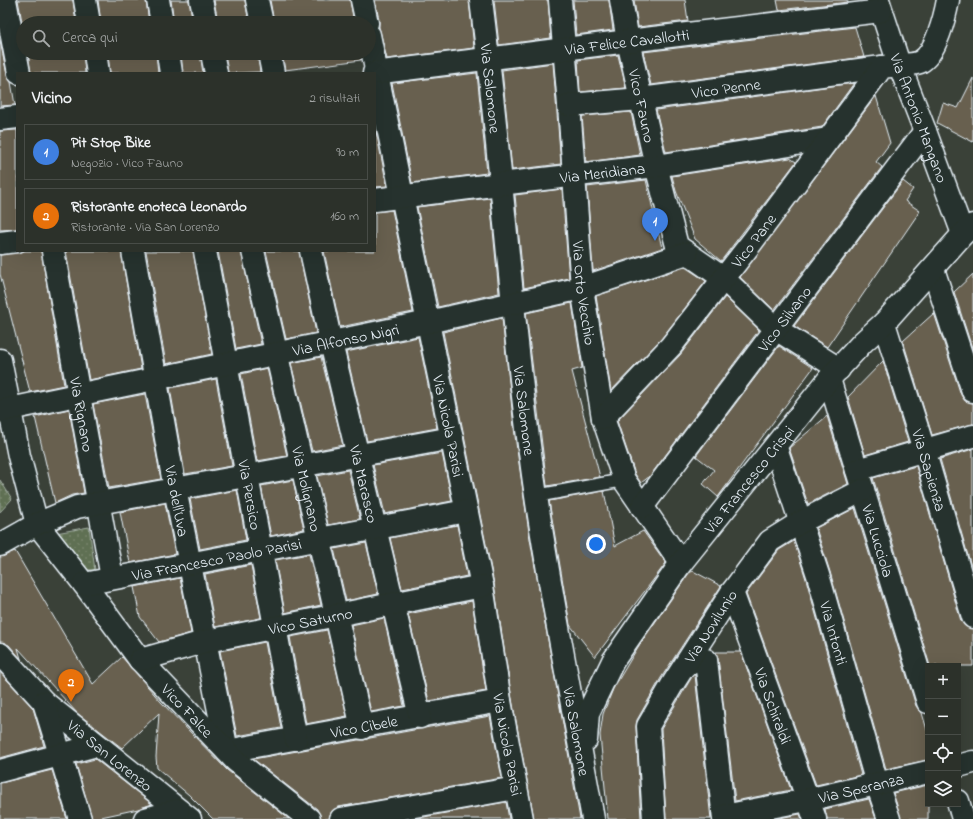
<!DOCTYPE html>
<html lang="it">
<head>
<meta charset="utf-8">
<style>
  body { margin:0; font-family:"Indie Flower",sans-serif; background:#383d36; color:#f1f3f6 }
  .controls { position:absolute; right:12px; bottom:12px; display:grid; overflow:hidden; border-radius:0px; box-shadow:0 4px 16px #0002 }
  .controls button { width:36px; height:36px; display:grid; place-items:center; padding:0; border:0; border-bottom:1px solid #484c47; background:#2c312a; color:#f1f3f6; font:20px sans-serif }
  .you { position:absolute; left:596px; top:544px; width:14px; height:14px; margin:-10px; border:3px solid #fff; border-radius:50%; background:#1a73e8; box-shadow:0 0 0 6px #1a73e833 }
  .badge { display:grid; place-items:center; width:26px; height:26px; border-radius:50%; background:#ea580c; color:#fff; font-size:13px; font-weight:700 }
  .pin { position:absolute; translate:-50% -33px; filter:drop-shadow(0 1px 2px #0008) }
  .pin::after { content:''; position:absolute; top:21px; width:14px; height:12px; background:inherit; clip-path:polygon(0 0,100% 0,50% 100%) }
  .list { margin:0; padding:0; list-style:none }
  h2 { display:flex; justify-content:space-between; align-items:center; height:52px; margin:0; padding:0 16px; font-size:17px }
  h2 small { font-size:13px; font-weight:400; color:#a6a9a8 }
  .list li { display:grid; grid-template-columns:26px 1fr auto; gap:12px; align-items:center; box-sizing:border-box; height:56px; margin:0 8px 8px; padding:0 8px; border:1px solid #484c47; border-radius:0px }
  .list b { display:block; font-size:15px; white-space:nowrap }
  .list p { margin:0; font-size:13px; white-space:nowrap; color:#a6a9a8 }
  .list em { font-size:13px; font-style:normal; color:#a6a9a8 }
  .icon { flex:none; width:22px; height:22px; fill:none; stroke:currentColor; stroke-width:2; stroke-linecap:round; stroke-linejoin:round }
  .map { position:relative; flex:none; width:973px; height:819px; overflow:hidden }
  .search { position:absolute; background:#2c312a; box-shadow:0 4px 16px #0002; left:16px; top:16px; width:360px; height:44px; display:flex; align-items:center; gap:10px; box-sizing:border-box; padding:0 14px; border-radius:22px; color:#a6a9a8; font-size:15px }
  .panel { position:absolute; background:#2c312a; box-shadow:0 4px 16px #0002; left:16px; top:72px; width:360px; height:180px; border-radius:0px }
  .map>svg:first-child { display:block }
  .grass { fill:url(#grass-dots); stroke:#a4b0a5 }
  .building { fill:#676150; stroke:#e8f1f8 }
  .lines { fill:none; stroke-linecap:round; stroke-linejoin:round }
  .lane-casing { stroke:#e8f1f8; stroke-width:15 }
  .street-casing { stroke:#e8f1f8; stroke-width:25 }
  .lane { stroke:#26332d; stroke-width:12 }
  .street { stroke:#26332d; stroke-width:22 }
  .labels { text-anchor:middle; stroke-width:4; stroke-linejoin:round; paint-order:stroke }
  .street-label { font-size:16px; fill:#e8f1f8; stroke:#26332d }
</style>
</head>
<body>
<div class="map">
<svg width="973" height="819" viewBox="0 0 973 819">
  <defs>
    <pattern id="grass-dots" width="8" height="8" patternUnits="userSpaceOnUse"><rect width="8" height="8" fill="#5f7052"/><path d="M2 2h.1M6 6h.1" fill="none" stroke="#76856c" stroke-width="1.8" stroke-linecap="round"/></pattern>
  </defs>
  <rect width="100%" height="100%" fill="#3a4138"/>
  <filter id="ink" filterUnits="userSpaceOnUse"><feTurbulence type="fractalNoise" baseFrequency=".025" numOctaves="2"/><feDisplacementMap in="SourceGraphic" scale="8" xChannelSelector="R" yChannelSelector="G"/><feConvolveMatrix kernelMatrix="1 2 1 2 8 2 1 2 1" color-interpolation-filters="sRGB"/></filter>
  <g filter="url(#ink)">
    <path class="grass" d="M0,480L12,499L0,512Z
      M89,527L95,570H85L56,533Z"/>
    <path class="building" d="M18,0H73L76,23H23V27Z
      M98,0H146L149,23H101Z
      M171,0H189L193,23H174Z
      M214,0H245L249,23H218Z
      M270,0H350L354,23H274Z
      M375,0H469L474,48L387,59L379,27V20Z
      M494,0H548L551,38L499,45Z
      M573,0H609L613,30L576,35Z
      M634,0H685L688,21L638,27Z
      M777,0H847L848,2L779,10Z
      M855,27L864,57L651,85L643,52Z
      M0,40L7,75L11,82L15,105L0,106Z
      M28,53H83L85,73H31Z
      M108,53H156L158,73H110Z
      M181,53H200L203,73H183Z
      M225,53H257L260,72L228,73Z
      M282,53H360L361,60L285,70Z
      M618,55L626,88L580,92L578,60Z
      M553,63L561,164L512,170L502,70Z
      M477,73L487,173L412,183L392,83Z
      M973,78V142L937,123L943,103L958,108Z
      M854,83L822,127L666,152L656,110Z
      M876,96L890,143L876,162L882,167L774,310L740,277Z
      M631,112L640,155L586,162L582,116Z
      M375,126L387,186L375,187Z
      M17,130V229L0,230V131Z
      M790,158L796,162L721,261L695,239L676,191L672,176Z
      M646,180L662,248L593,271L587,187Z
      M903,181L913,189L905,201L920,211L827,347L794,326Z
      M562,189L569,278L524,288L515,195Z
      M490,198L499,293L438,307L417,207Z
      M392,210L413,312L340,327L324,251H375V212Z
      M24,251H41L64,385L30,392L0,274V255Z
      M66,251H121L141,369L89,380Z
      M146,251H193L212,354L166,364Z
      M218,251H241L261,344L236,349Z
      M266,251H299L316,333L286,339Z
      M685,267L706,281L662,338L611,391L596,296Z
      M973,274V351L954,292Z
      M725,297L759,330L650,476L641,483L635,474L617,421L680,355Z
      M572,303L582,368L572,371L600,477L547,486L526,313Z
      M934,313L961,395L965,401L973,403V424L932,435L903,341Z
      M502,318L515,436L530,539L580,819H534L512,699L494,584L443,332Z
      M418,337L437,428L367,441L346,352Z
      M779,346L813,368L718,497L703,484L714,470L696,456Z
      M321,357L343,445L312,451L291,363Z
      M883,361L908,442L865,455L848,397Z
      M267,368L287,456L257,461L241,374Z
      M216,379L232,466L185,474L170,388Z
      M145,394L161,479L109,488L93,404Z
      M69,409L84,493L72,495L55,503L35,417Z
      M827,416L848,484L808,504L789,448Z
      M973,449V573L940,459Z
      M442,453L452,501L385,514L373,465Z
      M916,466L961,621L965,626L973,629V666H930L873,478Z
      M348,470L360,519L328,525L317,476Z
      M293,480L304,529L271,536L261,486Z
      M237,490L246,540L200,549L190,499Z
      M604,491L615,546L643,531L666,563L595,657L570,625L549,501Z
      M165,503L175,554L130,563L120,512Z
      M855,508L916,706L922,713L928,733V760L886,769L830,572L816,528Z
      M457,525L467,576L402,589L390,538Z
      M794,541L806,579L861,775L816,785L746,594L779,550Z
      M366,543L378,594L346,601L334,549Z
      M15,551L93,684L122,657L161,702L227,770L289,819H213L189,795L157,768L156,757L159,713L122,748L77,713L18,648L21,659L9,645L0,642V557Z
      M309,554L321,605L285,613L275,560Z
      M251,565L261,618L215,627L205,574Z
      M693,571L721,586L661,678L637,720L636,727L641,819H608L600,735L603,714L613,689L638,647L689,573Z
      M180,578L191,633L159,642L140,617L134,587Z
      M472,601L486,691L429,701L408,614Z
      M384,618L404,706L371,712L351,625Z
      M327,630L347,716L306,724L290,637Z
      M265,642L281,728L237,736L220,651Z
      M716,652H741L791,790L735,801L718,659Z
      M0,672L33,708L44,746L0,758Z
      M693,675H695L711,819H666L661,729Z
      M490,716L502,778L339,807L333,810L329,819H321L317,809L253,759L358,740H364L370,738Z
      M95,759L152,804L138,809L92,819L76,764Z
      M52,770L67,819H0V783Z
      M928,785V819H901L893,793Z
      M869,799L876,819H827L825,809Z
      M506,802L509,819H413Z
      M800,814L802,819H774Z"/>
    <g class="lines">
      <defs>
        <path id="lane" d="M536,496L624,480"/>
        <g id="street">
          <path d="M5,0L19,73"/>
          <path d="M85,0L89,23"/>
          <path d="M158,0L162,23"/>
          <path d="M201,0L206,23"/>
          <path d="M257,0L262,23"/>
          <path d="M362,0L367,23"/>
          <path id="s1" d="M481,0C502,165 512,331 536,496C552,604 574,711 593,819"/>
          <path id="s2" d="M560,0L569,105L582,288L603,418L624,480L681,563"/>
          <path id="s3" d="M621,0L628,41L656,166L677,246L723,278L776,329L839,369"/>
          <path id="s4" d="M878,0L899,64L925,131L963,234"/>
          <path id="s5" d="M369,35L482,586L500,701L522,819"/>
          <path d="M95,53L98,73"/>
          <path d="M168,53L171,73"/>
          <path d="M212,53L216,73"/>
          <path d="M269,53L273,73"/>
          <path id="s6" d="M374,73L628,41L881,11"/>
          <path id="s7" d="M569,105L641,99L882,67"/>
          <path d="M0,119L17,117"/>
          <path id="s8" d="M375,200L500,184L656,166L828,139"/>
          <path d="M0,243L17,241"/>
          <path id="s9" d="M53,251L112,578"/>
          <path id="s10" d="M133,251L175,489L227,751L500,701"/>
          <path id="s11" d="M205,251L296,739"/>
          <path id="s12" d="M253,251L362,728"/>
          <path id="s13" d="M311,251L331,343L420,717"/>
          <path d="M933,269L973,391"/>
          <path id="s14" d="M884,323L924,450L973,617"/>
          <path id="s15" d="M0,360L19,456L37,524L84,584L140,660L236,761L309,819"/>
          <path id="s16" d="M829,379L928,702"/>
          <path id="s17" d="M0,411L428,322L582,288L687,253"/>
          <path id="s18" d="M603,418L671,346L752,242L882,67C890,66 914,65 920,62C936,54 945,16 948,0"/>
          <path id="s19" d="M776,448L818,575L877,784L889,819"/>
          <path d="M857,470L973,436"/>
          <path id="s20" d="M642,507L925,131"/>
          <path d="M0,545L37,524L77,507L452,438"/>
          <path id="s21" d="M84,584L466,511"/>
          <path id="s22" d="M732,592L815,819"/>
          <path id="s23" d="M0,654L44,702L190,819"/>
          <path id="s24" d="M140,660L207,641L482,586"/>
          <path d="M686,664L706,660L724,819"/>
          <path d="M44,702L80,819"/>
          <path id="s25" d="M586,740L588,713L613,661L681,563L829,379L863,342L884,323L963,234L973,225"/>
          <path d="M958,766L973,762"/>
          <path d="M0,771L97,745"/>
          <path d="M958,801L963,819"/>
          <path id="s26" d="M724,816L807,800L928,772"/>
          <path d="M145,819L178,810"/>
          <path d="M341,819L516,788"/>
          <path id="s27" d="M654,819L648,726L672,685L732,592L770,541L799,523L863,490"/>
        </g>
      </defs>
      <use href="#lane" class="lane-casing"/>
      <use href="#street" class="street-casing"/>
      <use href="#lane" class="lane"/>
      <use href="#street" class="street"/>
    </g>
  </g>
  <g class="labels">
    <g class="street-label">
      <text dy="6" stroke="none"><textPath href="#s6" startOffset="255">Via Felice Cavallotti</textPath></text>
      <text dy="6" stroke="none"><textPath href="#s7" startOffset="158">Vico Penne</textPath></text>
      <text dy="6" stroke="none"><textPath href="#s1" startOffset="89">Via Salomone</textPath></text>
      <text dy="6" stroke="none"><textPath href="#s3" startOffset="108">Vico Fauno</textPath></text>
      <text dy="6" stroke="none"><textPath href="#s4" startOffset="125">Via Antonio Mangano</textPath></text>
      <text dy="6" stroke="none"><textPath href="#s8" startOffset="229">Via Meridiana</textPath></text>
      <text dy="6" stroke="none"><textPath href="#s18" startOffset="233">Vico Pane</textPath></text>
      <text dy="6" stroke="none"><textPath href="#s2" startOffset="294">Via Orto Vecchio</textPath></text>
      <text dy="6" stroke="none"><textPath href="#s20" startOffset="236">Vico Silvano</textPath></text>
      <text dy="6" stroke="none"><textPath href="#s17" startOffset="353">Via Alfonso Nigri</textPath></text>
      <text dy="6" stroke="none"><textPath href="#s1" startOffset="413">Via Salomone</textPath></text>
      <text dy="6" stroke="none"><textPath href="#s9" startOffset="166">Via Rignano</textPath></text>
      <text dy="6" stroke="none"><textPath href="#s5" startOffset="399">Via Nicola Parisi</textPath></text>
      <text dy="6" stroke="none"><textPath href="#s14" startOffset="154">Via Sapienza</textPath></text>
      <text dy="6" stroke="none"><textPath href="#s25" startOffset="312">Via Francesco Crispi</textPath></text>
      <text dy="6" stroke="none"><textPath href="#s13" startOffset="239">Via Marasco</textPath></text>
      <text dy="6" stroke="none"><textPath href="#s12" startOffset="244">Via Molignano</textPath></text>
      <text dy="6" stroke="none"><textPath href="#s11" startOffset="248">Via Persico</textPath></text>
      <text dy="6" stroke="none"><textPath href="#s10" startOffset="254">Via dell'Uva</textPath></text>
      <text dy="6" stroke="none"><textPath href="#s16" startOffset="169">Via Lucciola</textPath></text>
      <text dy="6" stroke="none"><textPath href="#s21" startOffset="135">Via Francesco Paolo Parisi</textPath></text>
      <text dy="6" stroke="none"><textPath href="#s24" startOffset="175">Vico Saturno</textPath></text>
      <text dy="6" stroke="none"><textPath href="#s27" startOffset="211">Via Novilunio</textPath></text>
      <text dy="6" stroke="none"><textPath href="#s19" startOffset="194">Via Intonti</textPath></text>
      <text dy="6" stroke="none"><textPath href="#s22" startOffset="121">Via Schiraldi</textPath></text>
      <text dy="6" stroke="none"><textPath href="#s15" startOffset="408">Vico Falce</textPath></text>
      <text dy="6" stroke="none"><textPath href="#s10" startOffset="648">Vico Cibele</textPath></text>
      <text dy="6" stroke="none"><textPath href="#s1" startOffset="738">Via Salomone</textPath></text>
      <text dy="6" stroke="none"><textPath href="#s5" startOffset="723">Via Nicola Parisi</textPath></text>
      <text dy="6" stroke="none"><textPath href="#s23" startOffset="150">Via San Lorenzo</textPath></text>
      <text dy="6" stroke="none"><textPath href="#s26" startOffset="140">Via Speranza</textPath></text>
    </g>
  </g>
</svg>
<div class="controls">
<button>+</button>
<button>−</button>
<button><svg class="icon" aria-label="locate" viewBox="0 0 24 24"><circle cx="12" cy="12" r="6"/><path d="M12 2v4M12 18v4M2 12h4M18 12h4"/></svg></button>
<button><svg class="icon" aria-label="layers" viewBox="0 0 24 24"><path d="M12 4l9 5-9 5-9-5zM3 14l9 5 9-5"/></svg></button>
</div>
<div class="you"></div>
<div class="pin badge" style="left:655px;top:241px;background:#3f7fe0">1</div>
<div class="pin badge" style="left:71px;top:702px;background:#e8710a">2</div>
<div class="search"><svg class="icon" aria-label="search" viewBox="0 0 24 24"><circle cx="10" cy="10" r="6"/><path d="M15 15l6 6"/></svg>Cerca qui</div>
<section class="panel">
<h2>Vicino<small>2 risultati</small></h2>
<ul class="list">
<li><span class="badge" style="background:#3f7fe0">1</span><div><b>Pit Stop Bike</b><p>Negozio · Vico Fauno</p></div><em>90 m</em></li>
<li><span class="badge" style="background:#e8710a">2</span><div><b>Ristorante enoteca Leonardo</b><p>Ristorante · Via San Lorenzo</p></div><em>160 m</em></li>
</ul>
</section>
</div>
</body>
</html>
